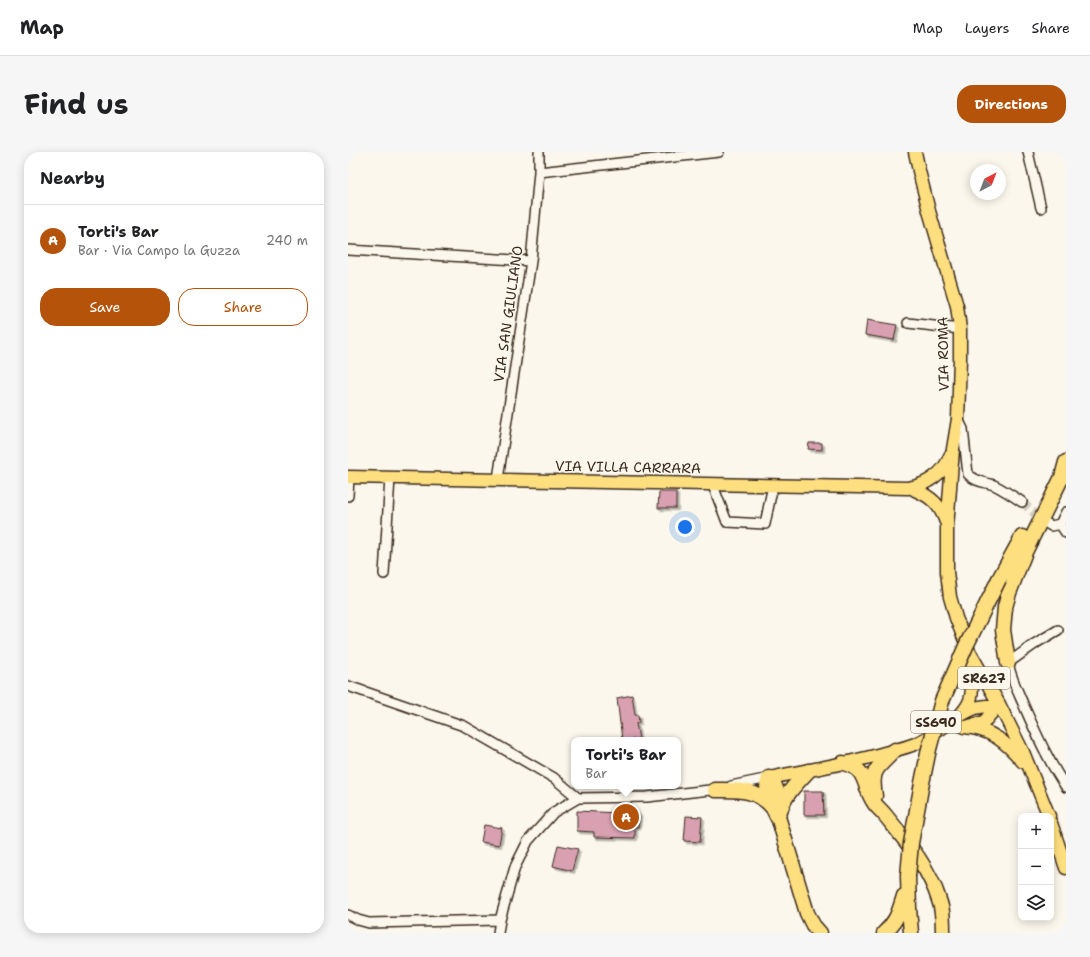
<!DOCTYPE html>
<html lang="en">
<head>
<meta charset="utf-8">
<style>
  body { margin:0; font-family:"Shantell Sans",sans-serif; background:#f6f6f6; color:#202124 }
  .controls { position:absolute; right:12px; bottom:12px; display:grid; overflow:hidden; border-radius:8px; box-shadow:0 2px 10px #0003 }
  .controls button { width:36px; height:36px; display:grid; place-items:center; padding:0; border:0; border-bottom:1px solid #e0e0e0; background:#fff; color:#202124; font:20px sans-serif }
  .compass { position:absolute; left:622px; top:12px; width:36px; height:36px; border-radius:50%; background:#fff; box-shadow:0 2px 10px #0003; rotate:42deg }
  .you { position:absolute; left:337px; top:375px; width:14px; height:14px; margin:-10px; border:3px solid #fff; border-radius:50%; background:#1a73e8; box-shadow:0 0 0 6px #1a73e833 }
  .badge { display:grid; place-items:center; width:26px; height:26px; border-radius:50%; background:#b45309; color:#fff; font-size:13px; font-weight:700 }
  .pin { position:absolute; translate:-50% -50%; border:2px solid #fff; box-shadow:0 1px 4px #0006 }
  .popup { position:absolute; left:223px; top:585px; width:110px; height:52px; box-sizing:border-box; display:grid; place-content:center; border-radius:8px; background:#fff; filter:drop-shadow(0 1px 3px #0005); font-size:13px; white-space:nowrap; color:#757577 }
  .popup b { font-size:15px; color:#202124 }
  .popup::after { content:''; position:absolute; left:50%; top:100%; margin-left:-8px; border:8px solid transparent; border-top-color:#fff }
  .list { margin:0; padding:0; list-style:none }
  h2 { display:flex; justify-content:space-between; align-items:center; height:52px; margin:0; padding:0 16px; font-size:17px }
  h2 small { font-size:13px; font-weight:400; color:#757577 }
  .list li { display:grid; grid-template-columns:26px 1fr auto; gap:12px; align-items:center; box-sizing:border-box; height:72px; padding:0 16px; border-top:1px solid #e0e0e0 }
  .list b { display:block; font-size:15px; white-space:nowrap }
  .list p { margin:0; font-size:13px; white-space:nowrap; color:#757577 }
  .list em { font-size:13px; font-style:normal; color:#757577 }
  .actions { display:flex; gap:8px; padding:12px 16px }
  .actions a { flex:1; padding:9px 0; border:1px solid #b45309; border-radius:16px; text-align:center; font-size:14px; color:#b45309 }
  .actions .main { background:#b45309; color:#fff }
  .icon { flex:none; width:22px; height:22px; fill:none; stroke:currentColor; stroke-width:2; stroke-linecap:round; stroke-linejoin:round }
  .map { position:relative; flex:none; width:718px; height:781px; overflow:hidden; border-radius:16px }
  header { display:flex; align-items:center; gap:24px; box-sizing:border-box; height:56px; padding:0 20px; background:#fff; border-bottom:1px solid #e0e0e0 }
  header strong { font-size:19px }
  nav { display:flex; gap:22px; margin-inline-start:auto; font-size:14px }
  .intro { display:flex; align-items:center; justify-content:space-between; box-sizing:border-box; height:96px; padding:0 24px }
  h1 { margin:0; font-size:28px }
  .button { padding:10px 18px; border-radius:16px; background:#b45309; color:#fff; font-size:14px; font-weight:700 }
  main { display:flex; gap:24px; padding:0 24px }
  aside { flex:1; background:#fff; border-radius:16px; box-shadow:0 2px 10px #0003 }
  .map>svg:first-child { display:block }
  .building { fill:#d8a0b1; stroke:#3b2a1e; filter:url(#shadow) }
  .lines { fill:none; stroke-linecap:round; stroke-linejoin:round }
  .minor-tunnel { stroke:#d5cec3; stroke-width:9; stroke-dasharray:9 4.5; stroke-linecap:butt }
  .minor-casing { stroke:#3b2a1e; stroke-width:12 }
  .major-casing { stroke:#3b2a1e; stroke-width:15 }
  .highway-casing { stroke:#3b2a1e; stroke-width:17 }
  .minor { stroke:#fbf7ec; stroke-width:9 }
  .major { stroke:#fddf80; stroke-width:12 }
  .highway { stroke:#fddf80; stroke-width:14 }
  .highway-bridge-casing { stroke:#3b2a1e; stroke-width:17; stroke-linecap:butt }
  .highway-bridge { stroke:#fddf80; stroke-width:14 }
  .labels { text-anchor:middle; stroke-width:3; stroke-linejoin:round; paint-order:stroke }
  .shield { fill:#fbf7ec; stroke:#75685c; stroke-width:1 }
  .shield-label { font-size:13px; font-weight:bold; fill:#3b2a1e }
  .street-label { font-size:14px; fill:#3b2a1e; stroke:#fbf7ec }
</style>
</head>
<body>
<header>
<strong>Map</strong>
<nav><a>Map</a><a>Layers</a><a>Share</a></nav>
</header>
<div class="intro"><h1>Find us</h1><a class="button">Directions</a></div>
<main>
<aside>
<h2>Nearby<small></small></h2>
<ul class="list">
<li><span class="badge">A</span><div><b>Torti's Bar</b><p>Bar · Via Campo la Guzza</p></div><em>240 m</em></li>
</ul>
<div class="actions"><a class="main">Save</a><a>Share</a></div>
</aside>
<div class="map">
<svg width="718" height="781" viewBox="0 0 718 781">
  <defs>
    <filter id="shadow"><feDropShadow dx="2.5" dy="2.5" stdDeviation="0" flood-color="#0004"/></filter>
  </defs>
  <rect width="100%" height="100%" fill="#fbf7ec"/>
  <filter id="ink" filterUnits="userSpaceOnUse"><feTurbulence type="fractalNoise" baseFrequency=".025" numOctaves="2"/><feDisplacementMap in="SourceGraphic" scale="8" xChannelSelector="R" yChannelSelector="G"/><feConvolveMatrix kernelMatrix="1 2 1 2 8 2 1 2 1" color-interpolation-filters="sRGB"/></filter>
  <g filter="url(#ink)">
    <path class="building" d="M519,168L549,173L546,188L517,183Z
      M461,291H474V298L460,297Z
      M311,340H328V356H310Z
      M284,543L287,563H290L291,571H288L291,587L274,588L269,546Z
      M456,639H475L476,663H456Z
      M229,659L291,662L290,675H287V686L246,685V680L229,679Z
      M338,664L354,665L352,690L336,689Z
      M136,673L154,676L151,693L133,690Z
      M210,693L230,697L224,719L205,714Z"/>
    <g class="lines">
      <path class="minor-tunnel" d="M674,350L695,369"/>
      <defs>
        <path id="minor" d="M680,0L693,56
          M191,20L371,0
          M0,98L183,109
          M560,171L612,177
          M610,267L615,277L620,322C627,330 637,330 646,333C656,338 665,344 674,350
          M150,327L183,109L191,20V0
          M364,331L379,370L417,372L425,333
          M0,344L1,325
          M695,369L703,374L712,372L718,381
          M712,372L718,360
          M36,422L42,326
          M710,478L688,491L660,511C663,526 670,540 676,554C689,583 700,609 718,635
          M0,534L116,574L206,626L230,646L206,660L180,689L167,715L152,768L150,781
          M383,634L421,626
          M230,646L299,645L371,637
          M0,763L10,768L21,771L152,768"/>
        <path id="major" d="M567,0L571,19L581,59L609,154L612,177V207L610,267L605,297L599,376V420L602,445L608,466L621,499L651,552L675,600L701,664
          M0,325L560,336C578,333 596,322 602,304
          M567,338C584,345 592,353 598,370
          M613,562C623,551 624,545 624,531C625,523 625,516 623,508
          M621,574L636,570L651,552
          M616,575C643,577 658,590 675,610
          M421,626C456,619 491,613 526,604C539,600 554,597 567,592C589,583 605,564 627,556C635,554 643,554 651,552
          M703,671L718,716"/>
        <path id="highway" d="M651,427L674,385
          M660,511L655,478L657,455L661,441L677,400L714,325L718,310
          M495,611C521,616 514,635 527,652C530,656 534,659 537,663C558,689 581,715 591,748C595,758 595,770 595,781
          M367,638C389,638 408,636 424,655
          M527,644C522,616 530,616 547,598
          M432,658C430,647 430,633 421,626C415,639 425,657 431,668L459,761L465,773L472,781
          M432,660C436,643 449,631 460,619
          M560,724L561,756L563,781
          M536,781C549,769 551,760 556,744"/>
      </defs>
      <use href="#minor" class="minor-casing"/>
      <use href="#major" class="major-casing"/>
      <use href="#highway" class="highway-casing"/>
      <use href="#minor" class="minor"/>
      <use href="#major" class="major"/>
      <use href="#highway" class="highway"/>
      <defs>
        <path id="highway-bridge" d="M560,724L563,691L574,631L581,597L594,549L618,494L651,427"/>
      </defs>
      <use href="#highway-bridge" class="highway-bridge-casing"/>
      <use href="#highway-bridge" class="highway-bridge"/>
    </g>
  </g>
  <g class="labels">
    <g class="shield">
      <rect x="610" y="515" width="52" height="22" rx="3"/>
      <rect x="563" y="559" width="50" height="22" rx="3"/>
    </g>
    <g class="shield-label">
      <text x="636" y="531">SR627</text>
      <text x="588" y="575">SS690</text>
    </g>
    <g class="street-label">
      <text transform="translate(160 162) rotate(-82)" y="5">VIA SAN GIULIANO</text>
      <text transform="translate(595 202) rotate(-91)" y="5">VIA ROMA</text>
      <text transform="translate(280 315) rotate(1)" y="5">VIA VILLA CARRARA</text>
    </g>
  </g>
</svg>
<div class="controls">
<button>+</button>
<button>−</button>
<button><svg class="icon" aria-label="layers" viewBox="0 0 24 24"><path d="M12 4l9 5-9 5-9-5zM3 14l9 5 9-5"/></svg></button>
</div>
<svg class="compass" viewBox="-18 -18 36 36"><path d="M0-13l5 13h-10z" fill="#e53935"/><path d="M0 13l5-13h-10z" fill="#757577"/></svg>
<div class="you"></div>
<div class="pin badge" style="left:278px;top:665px">A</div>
<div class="popup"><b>Torti's Bar</b>Bar</div>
</div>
</main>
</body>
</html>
